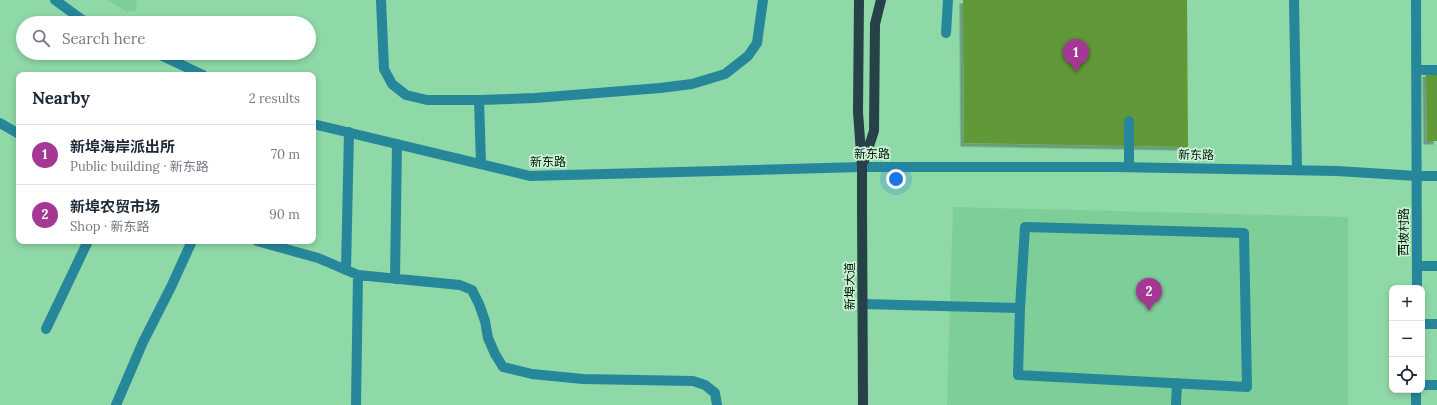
<!DOCTYPE html>
<html lang="en">
<head>
<meta charset="utf-8">
<style>
  body { margin:0; font-family:Lora,"Noto Sans SC",serif; background:#f2f2f3; color:#1f2937 }
  .controls { position:absolute; right:12px; bottom:12px; display:grid; overflow:hidden; border-radius:8px; box-shadow:0 2px 6px #0003 }
  .controls button { width:36px; height:36px; display:grid; place-items:center; padding:0; border:0; border-bottom:1px solid #e0e1e3; background:#fff; color:#1f2937; font:20px sans-serif }
  .you { position:absolute; left:896px; top:179px; width:14px; height:14px; margin:-10px; border:3px solid #fff; border-radius:50%; background:#1a73e8; box-shadow:0 0 0 6px #1a73e833 }
  .badge { display:grid; place-items:center; width:26px; height:26px; border-radius:50%; background:#a53795; color:#fff; font-size:13px; font-weight:700 }
  .pin { position:absolute; translate:-50% -33px; filter:drop-shadow(0 1px 2px #0008) }
  .pin::after { content:''; position:absolute; top:21px; width:14px; height:12px; background:inherit; clip-path:polygon(0 0,100% 0,50% 100%) }
  .list { margin:0; padding:0; list-style:none }
  h2 { display:flex; justify-content:space-between; align-items:center; height:52px; margin:0; padding:0 16px; font-size:17px }
  h2 small { font-size:13px; font-weight:400; color:#747a83 }
  .list li { display:grid; grid-template-columns:26px 1fr auto; gap:12px; align-items:center; box-sizing:border-box; height:60px; padding:0 16px; border-top:1px solid #e0e1e3 }
  .list b { display:block; font-size:15px; white-space:nowrap }
  .list p { margin:0; font-size:13px; white-space:nowrap; color:#747a83 }
  .list em { font-size:13px; font-style:normal; color:#747a83 }
  .icon { flex:none; width:22px; height:22px; fill:none; stroke:currentColor; stroke-width:2; stroke-linecap:round; stroke-linejoin:round }
  .map { position:relative; flex:none; width:1437px; height:405px; overflow:hidden }
  .search { position:absolute; background:#fff; box-shadow:0 2px 6px #0003; left:16px; top:16px; width:300px; height:44px; display:flex; align-items:center; gap:10px; box-sizing:border-box; padding:0 14px; border-radius:22px; color:#747a83; font-size:15px }
  .panel { position:absolute; background:#fff; box-shadow:0 2px 6px #0003; left:16px; top:72px; width:300px; height:172px; border-radius:8px }
  .map>svg:first-child { display:block }
  .built { fill:#7ece9a }
  .building { fill:#629939; filter:url(#shadow) }
  .lines { fill:none; stroke-linecap:round; stroke-linejoin:round }
  .minor { stroke:#26869a; stroke-width:10 }
  .tertiary { stroke:#26869a; stroke-width:10 }
  .primary { stroke:#264147; stroke-width:10 }
  .labels { text-anchor:middle; stroke-width:3.5; stroke-linejoin:round; paint-order:stroke }
  .street-label { font-size:12px; fill:#001908; stroke:#ccf0d6 }
</style>
</head>
<body>
<div class="map">
<svg width="1437" height="405" viewBox="0 0 1437 405">
  <defs>
    <filter id="shadow"><feDropShadow dx="-3.5" dy="3.5" stdDeviation="0" flood-color="#0004"/></filter>
  </defs>
  <rect width="100%" height="100%" fill="#8fd8a7"/>
  <path class="built" d="M108,0H136L137,10L127,12Z
    M953,207L1348,217V405H947Z"/>
  <path class="building" d="M963,0H1187L1188,147L964,143Z
    M1426,73H1437V141H1427Z"/>
  <g class="lines">
    <path class="minor" d="M381,0L384,69L392,84L406,95L427,100H479L535,98L660,88L692,84L725,74L748,56L757,43L763,0
      M1294,0L1297,170
      M1416,0L1417,288
      M946,33L948,0
      M1417,70H1437
      M479,100L481,164
      M1129,121V167
      M0,123L19,134
      M257,241L318,258L358,275L460,285L472,290L479,304L485,321L488,338L495,354L503,367L532,374L583,379L693,381L705,385L715,393L717,405
      M1417,266H1437
      M346,270L349,132
      M395,279L397,144
      M863,304L1020,308L1025,227L1244,233L1247,387L1018,375L1020,308
      M1422,324H1437
      M46,329L88,241
      M1422,385H1437
      M1416,390V405
      M116,405L143,342L171,287L192,241
      M356,405L358,275
      M1176,405L1177,383"/>
    <path class="tertiary" d="M55,0L81,19L90,23
      M156,53L203,75
      M313,124L530,176L862,167H1114L1337,171L1417,176H1437"/>
    <path class="primary" d="M859,0L858,112L862,167V204L863,405
      M864,161L874,131L875,24L881,0"/>
  </g>
  <g class="labels">
    <g class="street-label">
      <text x="872" y="158">新东路</text>
      <text transform="translate(1196 155) rotate(1)" y="4">新东路</text>
      <text x="548" y="166">新东路</text>
      <text transform="translate(1404 232) rotate(-90)" y="4">西坡村路</text>
      <text transform="translate(850 286) rotate(-90)" y="4">新埠大道</text>
    </g>
  </g>
</svg>
<div class="controls">
<button>+</button>
<button>−</button>
<button><svg class="icon" aria-label="locate" viewBox="0 0 24 24"><circle cx="12" cy="12" r="6"/><path d="M12 2v4M12 18v4M2 12h4M18 12h4"/></svg></button>
</div>
<div class="you"></div>
<div class="pin badge" style="left:1076px;top:72px">1</div>
<div class="pin badge" style="left:1149px;top:311px">2</div>
<div class="search"><svg class="icon" aria-label="search" viewBox="0 0 24 24"><circle cx="10" cy="10" r="6"/><path d="M15 15l6 6"/></svg>Search here</div>
<section class="panel">
<h2>Nearby<small>2 results</small></h2>
<ul class="list">
<li><span class="badge">1</span><div><b>新埠海岸派出所</b><p>Public building · 新东路</p></div><em>70 m</em></li>
<li><span class="badge">2</span><div><b>新埠农贸市场</b><p>Shop · 新东路</p></div><em>90 m</em></li>
</ul>
</section>
</div>
</body>
</html>
